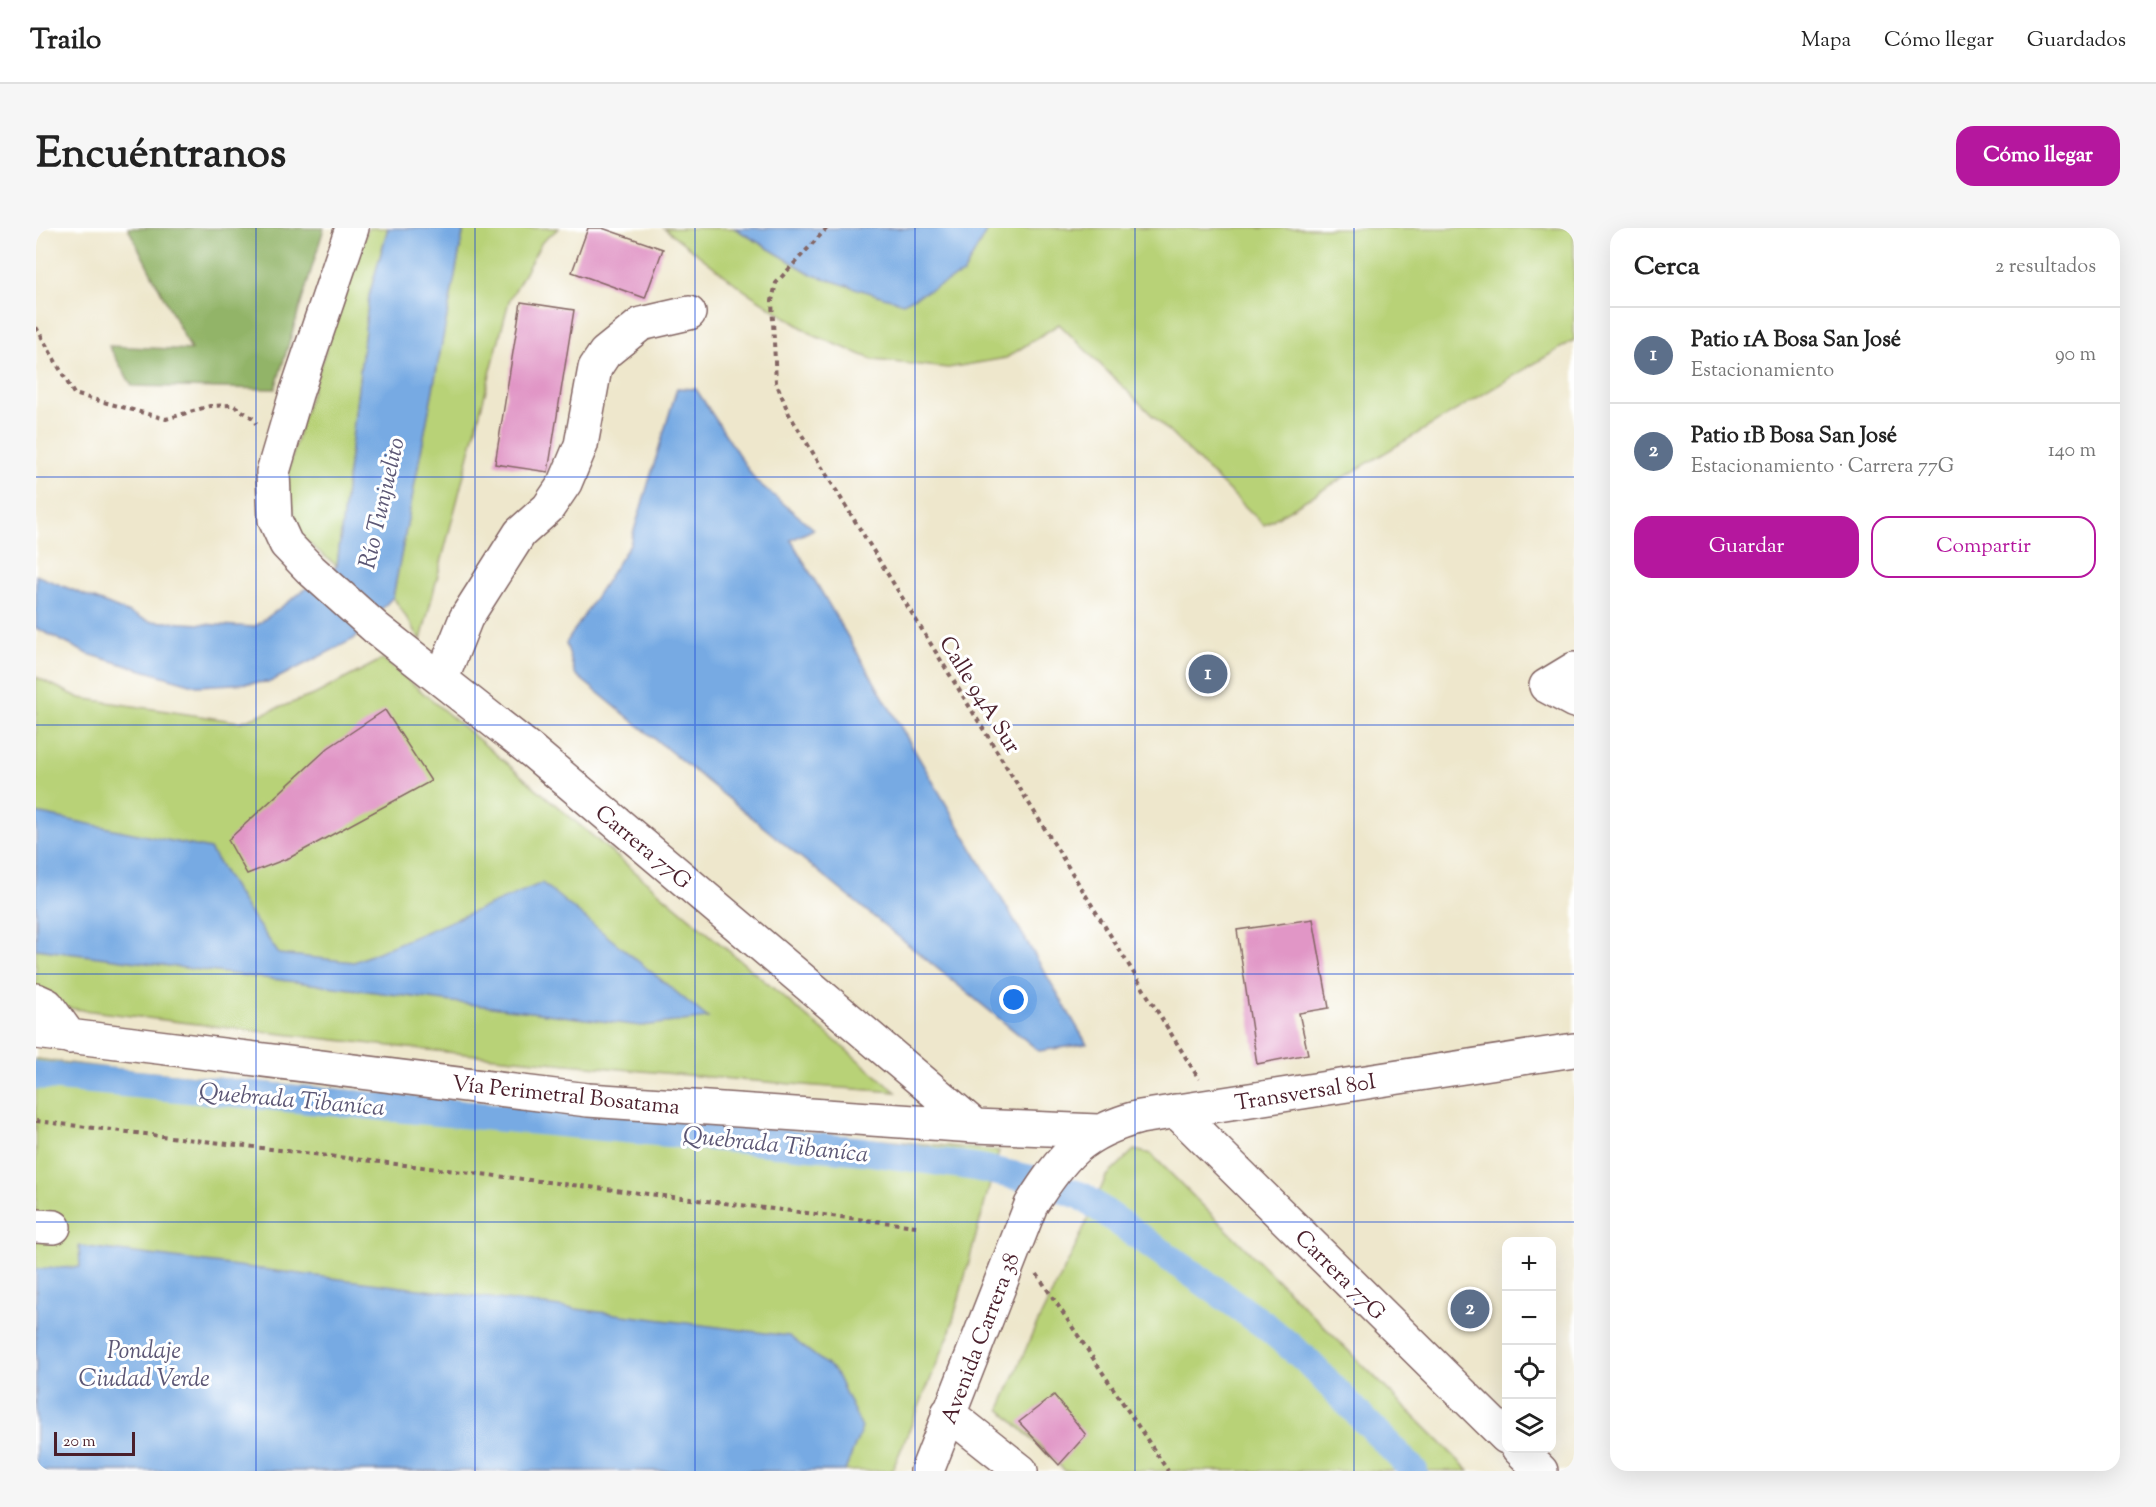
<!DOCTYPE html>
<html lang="es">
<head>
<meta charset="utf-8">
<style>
  body { margin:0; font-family:"Sorts Mill Goudy",serif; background:#f6f6f6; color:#222 }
  .controls { position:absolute; right:18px; bottom:18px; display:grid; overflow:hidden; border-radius:12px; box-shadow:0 6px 24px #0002 }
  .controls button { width:54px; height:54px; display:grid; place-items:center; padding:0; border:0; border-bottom:2px solid #e0e0e0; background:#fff; color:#222; font:30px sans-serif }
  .scale { position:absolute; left:18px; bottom:15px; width:81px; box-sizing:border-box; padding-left:6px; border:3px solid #4a1f2b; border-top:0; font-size:16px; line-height:21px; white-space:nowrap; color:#4a1f2b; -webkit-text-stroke:4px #fff; paint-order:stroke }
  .you { position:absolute; left:978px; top:772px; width:21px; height:21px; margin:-15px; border:4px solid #fff; border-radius:50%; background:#1a73e8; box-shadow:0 0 0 9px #1a73e833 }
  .badge { display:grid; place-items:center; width:39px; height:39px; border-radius:50%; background:#b5179e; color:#fff; font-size:20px; font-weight:700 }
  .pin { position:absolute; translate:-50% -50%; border:3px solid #fff; box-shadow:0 2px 6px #0006 }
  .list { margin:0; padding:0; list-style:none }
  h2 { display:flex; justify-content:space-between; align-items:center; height:78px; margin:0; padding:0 24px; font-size:26px }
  h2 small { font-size:20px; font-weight:400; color:#767676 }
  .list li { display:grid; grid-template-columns:39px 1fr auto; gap:18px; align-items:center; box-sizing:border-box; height:96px; padding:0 24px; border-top:2px solid #e0e0e0 }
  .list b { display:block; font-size:22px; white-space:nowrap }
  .list p { margin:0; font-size:20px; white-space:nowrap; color:#767676 }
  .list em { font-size:20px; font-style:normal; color:#767676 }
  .actions { display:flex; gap:12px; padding:18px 24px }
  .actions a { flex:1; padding:14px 0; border:2px solid #b5179e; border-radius:18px; text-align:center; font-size:21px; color:#b5179e }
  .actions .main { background:#b5179e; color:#fff }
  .icon { flex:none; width:33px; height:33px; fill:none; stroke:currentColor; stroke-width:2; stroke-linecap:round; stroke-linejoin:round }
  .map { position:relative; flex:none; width:1538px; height:1243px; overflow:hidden; border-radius:18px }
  header { display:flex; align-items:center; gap:36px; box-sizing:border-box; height:84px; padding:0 30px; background:#fff; border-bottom:2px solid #e0e0e0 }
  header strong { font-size:28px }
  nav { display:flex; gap:33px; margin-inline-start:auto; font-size:21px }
  .intro { display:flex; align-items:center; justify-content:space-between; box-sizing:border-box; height:144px; padding:0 36px }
  h1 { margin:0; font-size:42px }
  .button { padding:15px 27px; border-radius:18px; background:#b5179e; color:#fff; font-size:21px; font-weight:700 }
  main { display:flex; gap:36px; padding:0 36px }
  aside { flex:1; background:#fff; border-radius:18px; box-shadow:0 6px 24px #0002 }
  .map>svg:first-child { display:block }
  .green { fill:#b8d277; stroke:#817851; stroke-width:1.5 }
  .forest { fill:#92b468; stroke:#6e6a4a; stroke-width:1.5 }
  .water { fill:#77aae3; stroke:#606487; stroke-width:1.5 }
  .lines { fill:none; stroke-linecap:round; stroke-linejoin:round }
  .canal { stroke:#77aae3; stroke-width:28 }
  .building { fill:#e196c6 }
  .minor-casing { stroke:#836563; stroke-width:36 }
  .major-casing { stroke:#836563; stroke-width:36 }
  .path { stroke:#836563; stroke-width:4; stroke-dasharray:4.5 4.5; stroke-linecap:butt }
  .minor { stroke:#fff; stroke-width:33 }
  .major { stroke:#fff; stroke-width:33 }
  .grid { fill:none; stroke:#1d4ed8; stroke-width:1.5; stroke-opacity:0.55 }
  .labels { text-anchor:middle; stroke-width:6; stroke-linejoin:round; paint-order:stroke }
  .street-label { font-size:22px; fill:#4a1f2b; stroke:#fff }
  .water-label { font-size:24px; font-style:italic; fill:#5c5775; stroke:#fff }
</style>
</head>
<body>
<header>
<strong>Trailo</strong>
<nav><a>Mapa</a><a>Cómo llegar</a><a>Guardados</a></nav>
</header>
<div class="intro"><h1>Encuéntranos</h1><a class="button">Cómo llegar</a></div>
<main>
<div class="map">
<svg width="1538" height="1243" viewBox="0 0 1538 1243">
  <rect width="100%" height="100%" fill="#fff"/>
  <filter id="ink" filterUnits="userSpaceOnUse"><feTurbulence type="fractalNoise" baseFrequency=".0167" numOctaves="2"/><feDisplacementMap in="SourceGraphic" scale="12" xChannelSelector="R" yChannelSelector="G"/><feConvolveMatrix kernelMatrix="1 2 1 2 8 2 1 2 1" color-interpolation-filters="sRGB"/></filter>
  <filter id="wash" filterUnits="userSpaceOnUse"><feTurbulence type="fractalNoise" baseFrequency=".008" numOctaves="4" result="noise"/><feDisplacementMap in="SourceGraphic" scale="24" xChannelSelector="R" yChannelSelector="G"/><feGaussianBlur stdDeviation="1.35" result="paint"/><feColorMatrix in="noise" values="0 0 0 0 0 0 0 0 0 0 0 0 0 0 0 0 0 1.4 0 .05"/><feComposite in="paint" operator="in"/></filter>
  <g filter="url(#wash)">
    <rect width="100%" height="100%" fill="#eee7cc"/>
    <path class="green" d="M332,0H352L333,68L301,338L265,309L249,256L267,189Z
      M428,0H523L506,14L473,73L385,412L357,369Z
      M628,0H698L777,47L927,46L952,0H1538V112L1228,297L1023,96L970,130L912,140L838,132L779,108L709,63Z
      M347,431L860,864C572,843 286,813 0,776V449L44,470L204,494L280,466Z
      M0,831L72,840L963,923L913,1107L856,1243H0Z
      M1098,922L1115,926L1433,1243H1029L964,1181L998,1102L1038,1022L1070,949Z"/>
    <path class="forest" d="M92,0H288L239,161L96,158L73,118L155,122Z"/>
    <path class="water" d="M352,0H428L357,369L318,411L234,454L161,458L52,426L0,400V347L113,393L218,399L301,338L333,68Z
      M698,0H952L927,46L867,75L777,47Z
      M641,160L660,161L719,252L778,301L755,312L1051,816L1003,823L539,446L530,415L594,316Z
      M0,585L174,621L211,681L243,726L318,734L506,655L672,790L605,798L0,721Z
      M43,1018L753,1108L799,1143L826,1200L809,1243H0V1041L44,1039Z"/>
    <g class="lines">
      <path class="canal" d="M0,847L827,923L939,939L995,951L1046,968L1230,1098L1268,1130L1378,1243"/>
    </g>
    <g id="blocks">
      <path class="building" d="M552,0H566L627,21L609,70L536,44Z
        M485,74L538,82L512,244L459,236Z
        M349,482L395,553L255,629L211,646L192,612L292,520Z
        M1277,691L1293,780L1263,785L1272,826L1221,836L1201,702Z
        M1018,1167L1050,1207L1023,1237L983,1194Z"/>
    </g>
  </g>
  <g filter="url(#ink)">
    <use href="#blocks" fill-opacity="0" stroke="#836563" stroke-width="1.5"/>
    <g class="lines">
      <defs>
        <path id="minor" d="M316,0L260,166L237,244L239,292L250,316L275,342L341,401L497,524L939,898
          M406,450L430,390L484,305L512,280L529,255L545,217L559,140L569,125L605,96L653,85
          M1510,458L1538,441
          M1510,458L1538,473
          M0,772L11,777L34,809
          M0,804L552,872L939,898L1062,903
          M1140,883L1470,1209
          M0,998L18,999
          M1482,1220L1505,1243"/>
        <path id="major" d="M912,1185L985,1243
          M891,1243L995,977C1026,928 1046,904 1104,889L1538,822"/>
      </defs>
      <use href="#minor" class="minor-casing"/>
      <use href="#major" class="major-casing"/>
      <path class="path" d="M791,0L740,55L736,73L740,154L753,186L1163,851
        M0,99L38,166L130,191L174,178L197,177L218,191L220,196
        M0,893L880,998
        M1001,1046L1132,1243"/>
      <use href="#minor" class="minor"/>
      <use href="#major" class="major"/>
    </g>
  </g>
  <path class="grid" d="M220,0V1243M439,0V1243M659,0V1243M879,0V1243M1099,0V1243M1318,0V1243M0,249H1538M0,497H1538M0,746H1538M0,994H1538"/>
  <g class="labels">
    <g class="street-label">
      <text transform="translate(945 466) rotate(58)" y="8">Calle 94A Sur</text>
      <text transform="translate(608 618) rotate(40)" y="8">Carrera 77G</text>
      <text transform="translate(1269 863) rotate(-9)" y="8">Transversal 80I</text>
      <text transform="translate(530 866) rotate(6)" y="8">Vía Perimetral Bosatama</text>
      <text transform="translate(1305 1046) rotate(45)" y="8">Carrera 77G</text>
      <text transform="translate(943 1110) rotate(-69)" y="8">Avenida Carrera 38</text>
    </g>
    <g class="water-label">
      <text transform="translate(345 275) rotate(-77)" y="8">Río Tunjuelito</text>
      <text transform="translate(256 871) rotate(5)" y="8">Quebrada Tibaníca</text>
      <text transform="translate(740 916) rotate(6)" y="8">Quebrada Tibaníca</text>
      <text x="108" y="1130">Pondaje<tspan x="108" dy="28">Ciudad Verde</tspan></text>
    </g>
  </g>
</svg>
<div class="controls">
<button>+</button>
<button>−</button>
<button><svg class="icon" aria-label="locate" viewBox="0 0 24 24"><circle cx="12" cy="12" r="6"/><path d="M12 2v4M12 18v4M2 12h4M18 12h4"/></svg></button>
<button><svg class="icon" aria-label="layers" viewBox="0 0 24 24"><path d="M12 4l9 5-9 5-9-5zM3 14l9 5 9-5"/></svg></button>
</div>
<div class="scale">20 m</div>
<div class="you"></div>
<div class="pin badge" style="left:1172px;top:446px;background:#5c6f8a">1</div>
<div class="pin badge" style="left:1434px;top:1081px;background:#5c6f8a">2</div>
</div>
<aside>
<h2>Cerca<small>2 resultados</small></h2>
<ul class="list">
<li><span class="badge" style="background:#5c6f8a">1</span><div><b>Patio 1A Bosa San José</b><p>Estacionamiento</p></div><em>90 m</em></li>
<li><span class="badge" style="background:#5c6f8a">2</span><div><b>Patio 1B Bosa San José</b><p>Estacionamiento · Carrera 77G</p></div><em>140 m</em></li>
</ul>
<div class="actions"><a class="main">Guardar</a><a>Compartir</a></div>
</aside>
</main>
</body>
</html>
